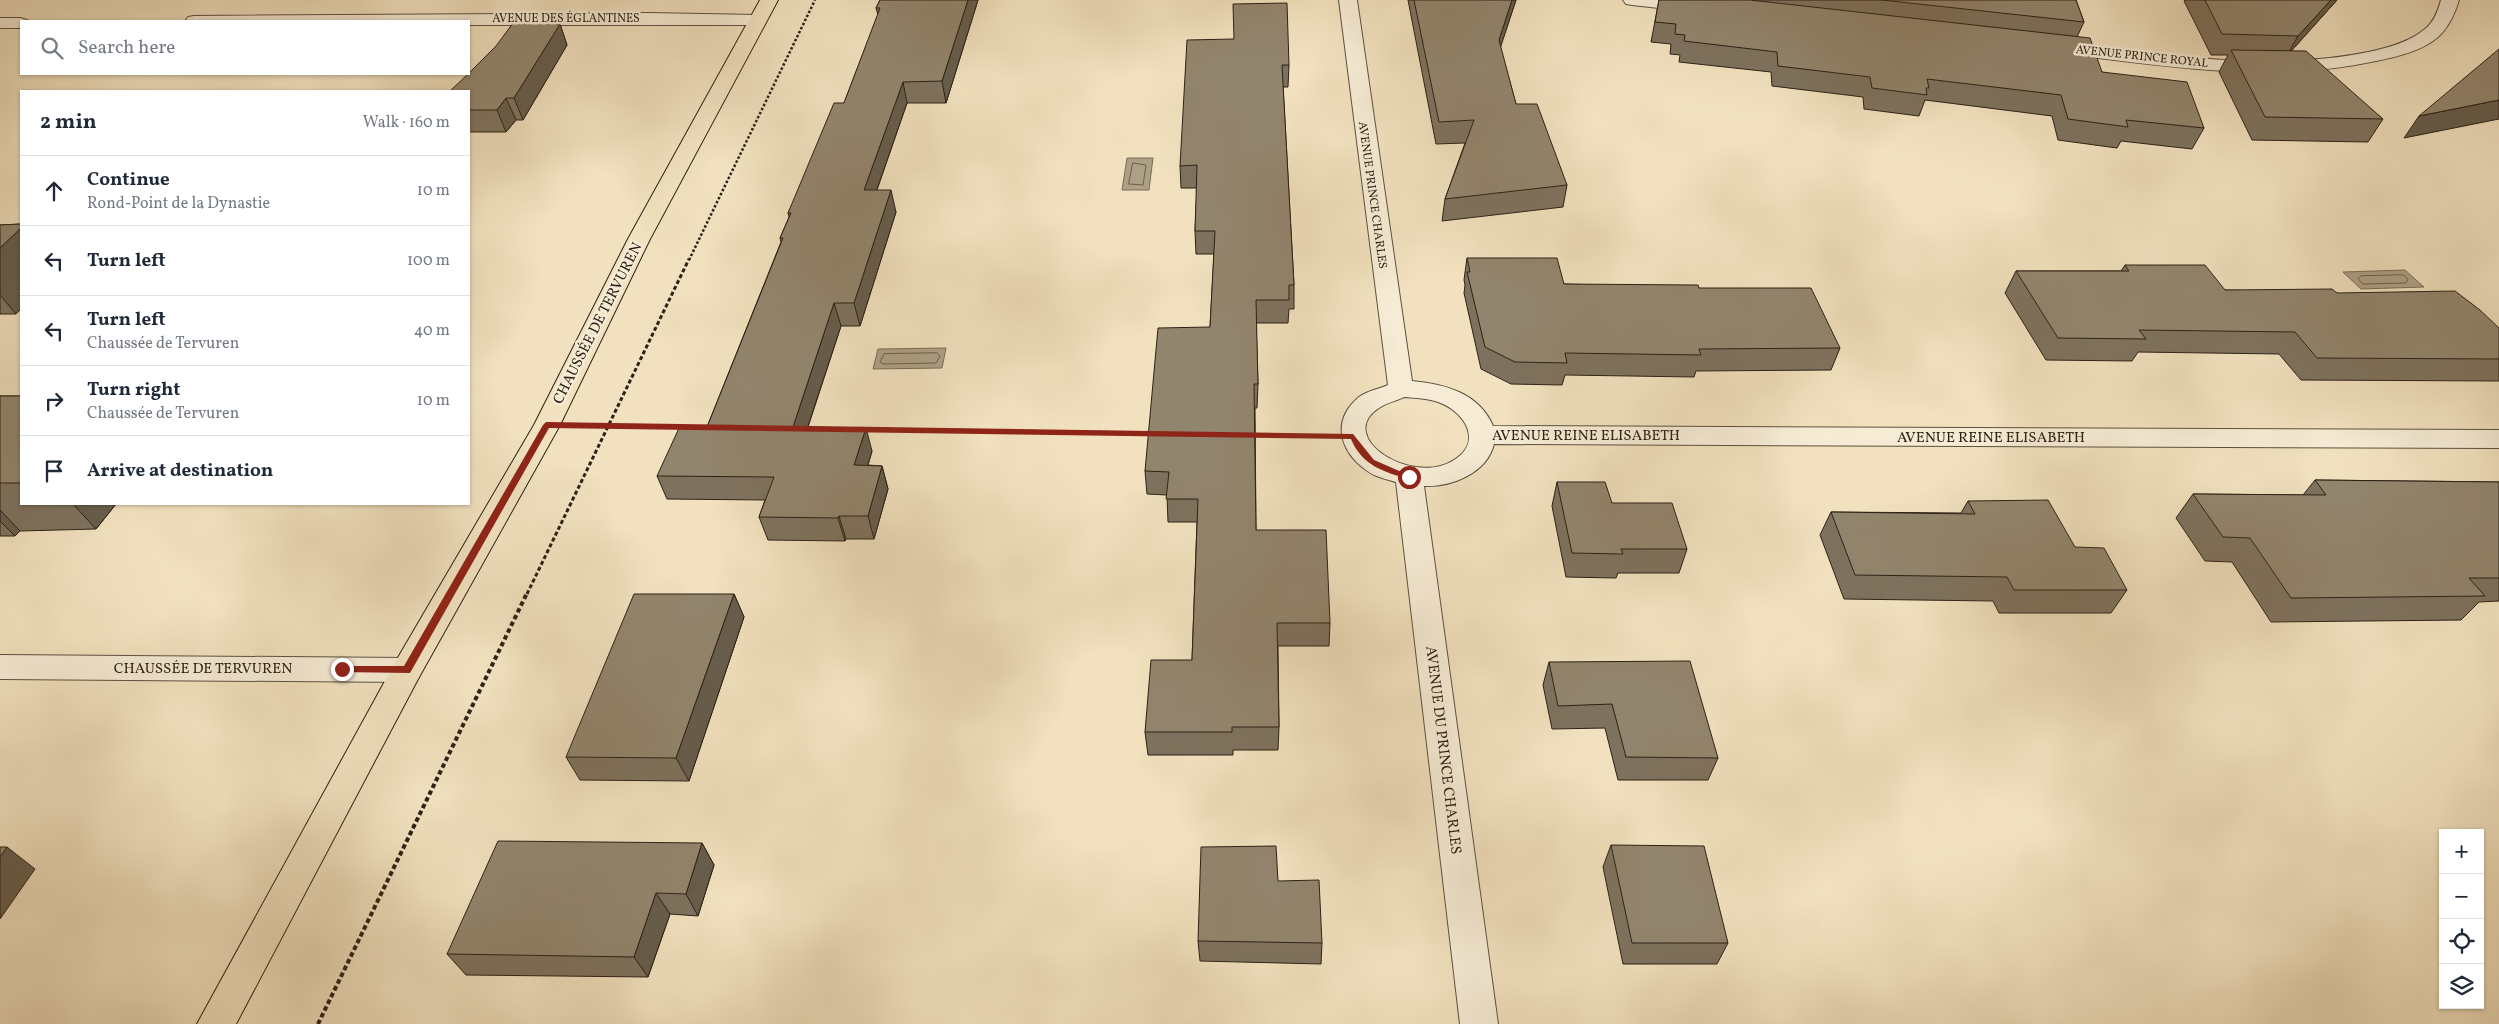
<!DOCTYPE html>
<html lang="en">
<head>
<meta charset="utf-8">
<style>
  body { margin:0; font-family:Vollkorn,serif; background:#f2f2f3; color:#1f2937 }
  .controls { position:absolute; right:15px; bottom:15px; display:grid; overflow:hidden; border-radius:0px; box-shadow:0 1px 4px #0004 }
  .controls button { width:45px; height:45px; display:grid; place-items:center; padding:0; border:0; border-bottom:1px solid #e0e1e3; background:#fff; color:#1f2937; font:25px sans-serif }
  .stop { position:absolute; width:15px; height:15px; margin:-11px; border:4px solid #8f2418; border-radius:50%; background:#fff }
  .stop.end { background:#8f2418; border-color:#fff; box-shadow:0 1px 5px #0008 }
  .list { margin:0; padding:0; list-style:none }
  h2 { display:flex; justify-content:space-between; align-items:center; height:65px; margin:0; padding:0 20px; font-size:21px }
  h2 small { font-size:16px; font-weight:400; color:#747a83 }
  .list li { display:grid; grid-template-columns:32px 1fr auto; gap:15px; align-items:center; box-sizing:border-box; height:70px; padding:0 20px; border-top:1px solid #e0e1e3 }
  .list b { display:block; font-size:19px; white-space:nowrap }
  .list p { margin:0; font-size:16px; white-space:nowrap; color:#747a83 }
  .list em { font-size:16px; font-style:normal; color:#747a83 }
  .icon { flex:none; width:28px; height:28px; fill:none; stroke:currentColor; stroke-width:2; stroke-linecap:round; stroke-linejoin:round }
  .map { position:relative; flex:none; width:2499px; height:1024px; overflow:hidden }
  .search { position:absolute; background:#fff; box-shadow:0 1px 4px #0004; left:20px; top:20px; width:450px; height:55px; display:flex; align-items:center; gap:12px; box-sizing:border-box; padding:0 18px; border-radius:0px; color:#747a83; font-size:19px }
  .panel { position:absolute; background:#fff; box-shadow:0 1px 4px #0004; left:20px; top:90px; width:450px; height:415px; border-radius:0px }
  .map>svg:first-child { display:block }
  .water { fill:#aea085; stroke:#7a6d58 }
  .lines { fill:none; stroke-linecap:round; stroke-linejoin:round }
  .shore { stroke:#6d604d; stroke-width:1 }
  .minor-casing { stroke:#5d513f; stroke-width:2 }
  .major-casing { stroke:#2c2115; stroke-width:2 }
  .path-far2 { stroke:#2c2115; stroke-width:2.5; stroke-dasharray:2.5 2; stroke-linecap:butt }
  .path-far1 { stroke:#2c2115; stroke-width:3; stroke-dasharray:4 2.5; stroke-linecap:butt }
  .path { stroke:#2c2115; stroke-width:4; stroke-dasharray:4.5 3; stroke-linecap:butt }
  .minor { fill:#f6ecd5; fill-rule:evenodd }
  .major { fill:#f1e1be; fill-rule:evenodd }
  .wall { fill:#7e725e; stroke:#2c2115 }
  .shaded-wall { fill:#665d4c; stroke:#2c2115 }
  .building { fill:#92856d; stroke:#2c2115 }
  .route { fill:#8f2418 }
  .labels { text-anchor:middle; stroke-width:5; stroke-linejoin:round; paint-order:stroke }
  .far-street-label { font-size:12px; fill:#2c2115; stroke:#f6ecd5 }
  .street-label { font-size:15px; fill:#2c2115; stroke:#f6ecd5 }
</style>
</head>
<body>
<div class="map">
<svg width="2499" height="1024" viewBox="0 0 2499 1024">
  <rect width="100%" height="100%" fill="#f1e1be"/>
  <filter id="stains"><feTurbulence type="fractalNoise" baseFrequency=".004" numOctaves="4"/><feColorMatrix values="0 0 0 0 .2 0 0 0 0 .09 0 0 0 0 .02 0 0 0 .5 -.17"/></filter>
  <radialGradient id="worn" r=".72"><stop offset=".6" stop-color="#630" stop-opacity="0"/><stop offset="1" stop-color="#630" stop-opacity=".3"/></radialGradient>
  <path class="water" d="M1127,158H1153L1149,190H1122Z
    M2405,270L2424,287L2361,289L2343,272Z
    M946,348L942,368L873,369L878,349Z"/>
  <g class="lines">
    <path class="shore" d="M1133,163L1146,165L1143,185L1129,184Z
      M2403,275L2408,279L2406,283L2363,284L2358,279L2361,276Z
      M937,353L940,356L936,363L883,364L880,362L884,354Z"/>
    <defs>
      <path id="minor" d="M1339,0H1357L1412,381C1445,384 1479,393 1493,426L2499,430V448L1494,444C1487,473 1452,487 1424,486L1498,1024H1460L1396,482C1389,480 1381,478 1374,475C1342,457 1328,423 1359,397C1367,391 1379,389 1388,385ZM1404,397C1415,398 1427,398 1438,402C1464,411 1484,441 1454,460C1412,487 1334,437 1379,408C1386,403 1396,401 1404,397Z
        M1623,0H1680L1701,3L1704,7L1701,11L1695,12L1632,5L1626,4Z
        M2441,0H2459C2455,13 2449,27 2439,36C2423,51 2396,57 2376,61C2270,84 2164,66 2058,53L2051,51L2049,47L2051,43L2058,41C2161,54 2266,73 2368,52C2387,48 2410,42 2425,29C2434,22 2438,11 2441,0Z
        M649,13L758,15L764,16L767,20L764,24L758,25H469V21H185L188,17L194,16Z
        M0,18H21L29,21H21V28H0Z
        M0,655L407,658L418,661L422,670L418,679L407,682L0,679Z"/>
      <path id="major" d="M760,0H778L650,239L560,425L418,679L236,1024H197L396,661L534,425L628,239Z"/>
    </defs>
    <use href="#minor" class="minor-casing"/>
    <use href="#major" class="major-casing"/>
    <path class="path-far2" d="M689,260L815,0"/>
    <path class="path-far1" d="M594,425L683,427
      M864,429L1150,433
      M1251,435L1313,436
      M527,594L689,259"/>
    <path class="path" d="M318,1024L527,593"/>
    <use href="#minor" class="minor"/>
    <use href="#major" class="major"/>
  </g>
  <path class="wall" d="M880,0H978L946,103H907L877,190L896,212L860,326H841L808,427L872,451L868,465L882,466L888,489L874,539H846L845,541L768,540L759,517L765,500L667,499L657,476L707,427L781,242L780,238L789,217L788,213L844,103L878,15L876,8Z
    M1408,0H1516L1500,47L1516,104L1567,185L1563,207L1442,221L1445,199L1465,143L1436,144Z
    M1659,0H2076L2084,22L2077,37L2102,72L2204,128L2192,149L2121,141L2117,148L2058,140L2052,116L1925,100L1919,116L1864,109L1863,97L1772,86L1771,72L1679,62L1680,55L1670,54L1671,44L1651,42Z
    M2185,0H2337L2291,51L2383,119L2368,142L2252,140L2219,72L2228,55H2211L2184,1Z
    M560,24L567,45L523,120H516L506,132H469V91Z
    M1233,39L1289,65L1288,87H1283L1294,285V309H1289L1288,323H1256L1258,384L1257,408H1255L1256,530L1330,623L1329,646H1278L1279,727L1278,750H1233V755H1148L1145,732L1192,660L1197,522H1168L1167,495L1147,494L1145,471L1210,327L1214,254H1196L1195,231L1197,188H1181L1180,166Z
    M21,224V309L16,314H0V225Z
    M1467,258L1564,284L1699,288L1840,348L1831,370L1696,371L1694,377L1565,375L1562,385L1511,384L1481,369L1464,293L1465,285L1464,280Z
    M2125,265L2225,290L2337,293L2499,328V381L2301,380L2279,354L2138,352L2132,361L2046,360L2005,293L2016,271H2121Z
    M0,396H21V504H116L96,529L20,531L15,536H0Z
    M2315,480L2499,482V601L2479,602L2461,620L2271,622L2232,562L2205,561L2176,518L2193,494L2303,495Z
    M1557,482L1612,503L1687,549L1679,573H1618L1616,578L1566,577L1552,506Z
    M1968,501L2075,547L2127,590L2111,613H1999L1993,601L1844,599L1820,535L1831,512L1961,513Z
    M734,594L744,617L689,781L580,780L566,757Z
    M1549,662L1718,758L1708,780H1618L1605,728L1552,729L1543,685Z
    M702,843L714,865L698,916L670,914L648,977L466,975L447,954Z
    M1611,845L1728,943L1717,964H1623L1603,867Z
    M1278,881L1322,943L1321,964L1200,961L1198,941Z"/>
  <path class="shaded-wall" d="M968,0H978L946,103L942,81Z
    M1512,0H1516L1496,61L1499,40Z
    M2331,0H2337L2286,57L2298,36Z
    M560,24L567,45L523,120L514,98Z
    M903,82L907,103L869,212L864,190Z
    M506,98L516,120L506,132L497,110Z
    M2499,100V119L2404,138L2419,116Z
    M891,190L896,212L860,326L854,303Z
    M21,228V309L16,314L0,295V248Z
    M834,303L841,326L800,450L793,427Z
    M866,428L872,451L861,488L854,465Z
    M882,466L888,489L874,539L868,516Z
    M73,504H116L96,529Z
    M0,510L20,531L15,536L0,521Z
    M839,516L846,539L845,541L838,518Z
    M734,594L744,617L689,781L676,758Z
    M702,843L714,865L698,916L686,894Z
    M7,847L35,869L0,919V857Z
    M656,893L670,914L648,977L634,957Z"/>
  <path class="building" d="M880,0H968L942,81L903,82L864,190H891L854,303H834L793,427L866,428L854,465L882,466L868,516H839L838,518L759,517L774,477L657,476L680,426L707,427L783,238H780L791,213H788L834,103H844L880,8H876Z
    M1414,0H1512L1499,40L1516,104H1537L1567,185L1445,199L1474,120L1439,122Z
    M1659,0H1750L2090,38L2102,72L2187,82L2204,128L2126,120L2128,127L2068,119L2061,95L1927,79L1929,88H1926L1927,95L1872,88L1870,77L1778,66L1777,52L1684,41L1685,35L1675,34L1676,24L1655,22Z
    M1882,0H2076L2084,22Z
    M2205,0H2331L2298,36L2222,34Z
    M1287,3L1289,65H1282L1294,285H1289V300H1256L1258,384H1254L1256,530H1326L1330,623H1277L1279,727H1232V732H1145L1151,660H1192L1198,499H1166L1169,472L1145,471L1158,328L1210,327L1215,231H1195L1197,165L1180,166L1187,40L1234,39L1233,4Z
    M513,23L560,24L514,98H506L497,110H469V91H450L468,74H469V73L496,46Z
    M2499,49V100L2419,116Z
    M2231,50L2306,51L2383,119L2265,117Z
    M21,224V228L0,248V225Z
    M1467,258H1557L1564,284L1698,285L1699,288H1811L1840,348L1699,349L1701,355L1565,353L1567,363L1515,362L1485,347L1467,272H1470Z
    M2125,265H2205L2225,290L2332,289L2337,293L2455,291L2480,310L2499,328V359L2317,358L2295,332L2139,330L2146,339L2058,338L2016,271H2129Z
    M0,396H21V483H0Z
    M2315,480L2499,482V578H2469L2485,596L2291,598L2250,538L2223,537L2193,494L2326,495Z
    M1557,482H1605L1612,503H1672L1687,549H1621L1623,554L1572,553Z
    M2048,500L2075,547L2104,548L2127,590H2014L2007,577L1855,575L1831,512L1975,514L1968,501Z
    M634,594H734L676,758L566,757Z
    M1690,661L1718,758L1626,757L1612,704L1558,706L1549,662Z
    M498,841L702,843L686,894L656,893L634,957L447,954Z
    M1611,845L1704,846L1728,943H1632Z
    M1276,846L1278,881L1319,880L1322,943L1198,941L1201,847Z
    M0,847H7L0,857Z"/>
  <path class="route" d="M546,422L1353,434L1374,460L1413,477L1409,479C1383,472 1362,465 1351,439L549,428L410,673L339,672L338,669L342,666H404L543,425Z"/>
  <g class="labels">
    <g class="far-street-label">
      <text x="566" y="22">AVENUE DES ÉGLANTINES</text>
      <text transform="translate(2142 56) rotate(6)" y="4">AVENUE PRINCE ROYAL</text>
      <text transform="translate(1373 195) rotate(82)" y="4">AVENUE PRINCE CHARLES</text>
    </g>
    <g class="street-label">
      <text transform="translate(597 323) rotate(-63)" y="5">CHAUSSÉE DE TERVUREN</text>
      <text x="1586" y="440">AVENUE REINE ELISABETH</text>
      <text x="1991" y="442">AVENUE REINE ELISABETH</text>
      <text x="203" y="673">CHAUSSÉE DE TERVUREN</text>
      <text transform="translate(1444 750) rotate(83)" y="5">AVENUE DU PRINCE CHARLES</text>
    </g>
  </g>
  <rect width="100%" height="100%" filter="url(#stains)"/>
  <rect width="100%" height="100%" fill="url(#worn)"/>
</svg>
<div class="controls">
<button>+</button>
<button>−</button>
<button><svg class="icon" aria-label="locate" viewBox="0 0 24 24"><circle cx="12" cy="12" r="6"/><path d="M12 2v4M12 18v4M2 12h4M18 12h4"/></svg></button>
<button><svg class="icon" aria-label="layers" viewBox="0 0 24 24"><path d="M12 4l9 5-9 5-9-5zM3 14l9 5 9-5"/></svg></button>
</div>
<div class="stop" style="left:1409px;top:477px"></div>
<div class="stop end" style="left:342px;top:669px"></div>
<div class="search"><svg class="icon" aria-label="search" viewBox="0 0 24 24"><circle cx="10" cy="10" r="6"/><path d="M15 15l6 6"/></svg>Search here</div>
<section class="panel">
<h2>2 min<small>Walk · 160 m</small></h2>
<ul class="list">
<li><svg class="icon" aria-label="ahead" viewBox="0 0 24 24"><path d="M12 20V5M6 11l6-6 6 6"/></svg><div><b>Continue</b><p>Rond-Point de la Dynastie</p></div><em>10 m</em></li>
<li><svg class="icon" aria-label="left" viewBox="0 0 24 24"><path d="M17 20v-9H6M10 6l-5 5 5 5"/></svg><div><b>Turn left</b></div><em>100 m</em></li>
<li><svg class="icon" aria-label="left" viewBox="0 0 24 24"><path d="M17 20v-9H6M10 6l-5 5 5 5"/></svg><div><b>Turn left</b><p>Chaussée de Tervuren</p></div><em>40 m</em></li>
<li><svg class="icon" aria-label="right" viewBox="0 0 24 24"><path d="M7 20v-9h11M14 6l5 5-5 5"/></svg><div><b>Turn right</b><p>Chaussée de Tervuren</p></div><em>10 m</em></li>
<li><svg class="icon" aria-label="arrive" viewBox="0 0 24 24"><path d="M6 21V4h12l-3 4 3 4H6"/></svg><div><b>Arrive at destination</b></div></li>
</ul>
</section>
</div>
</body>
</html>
